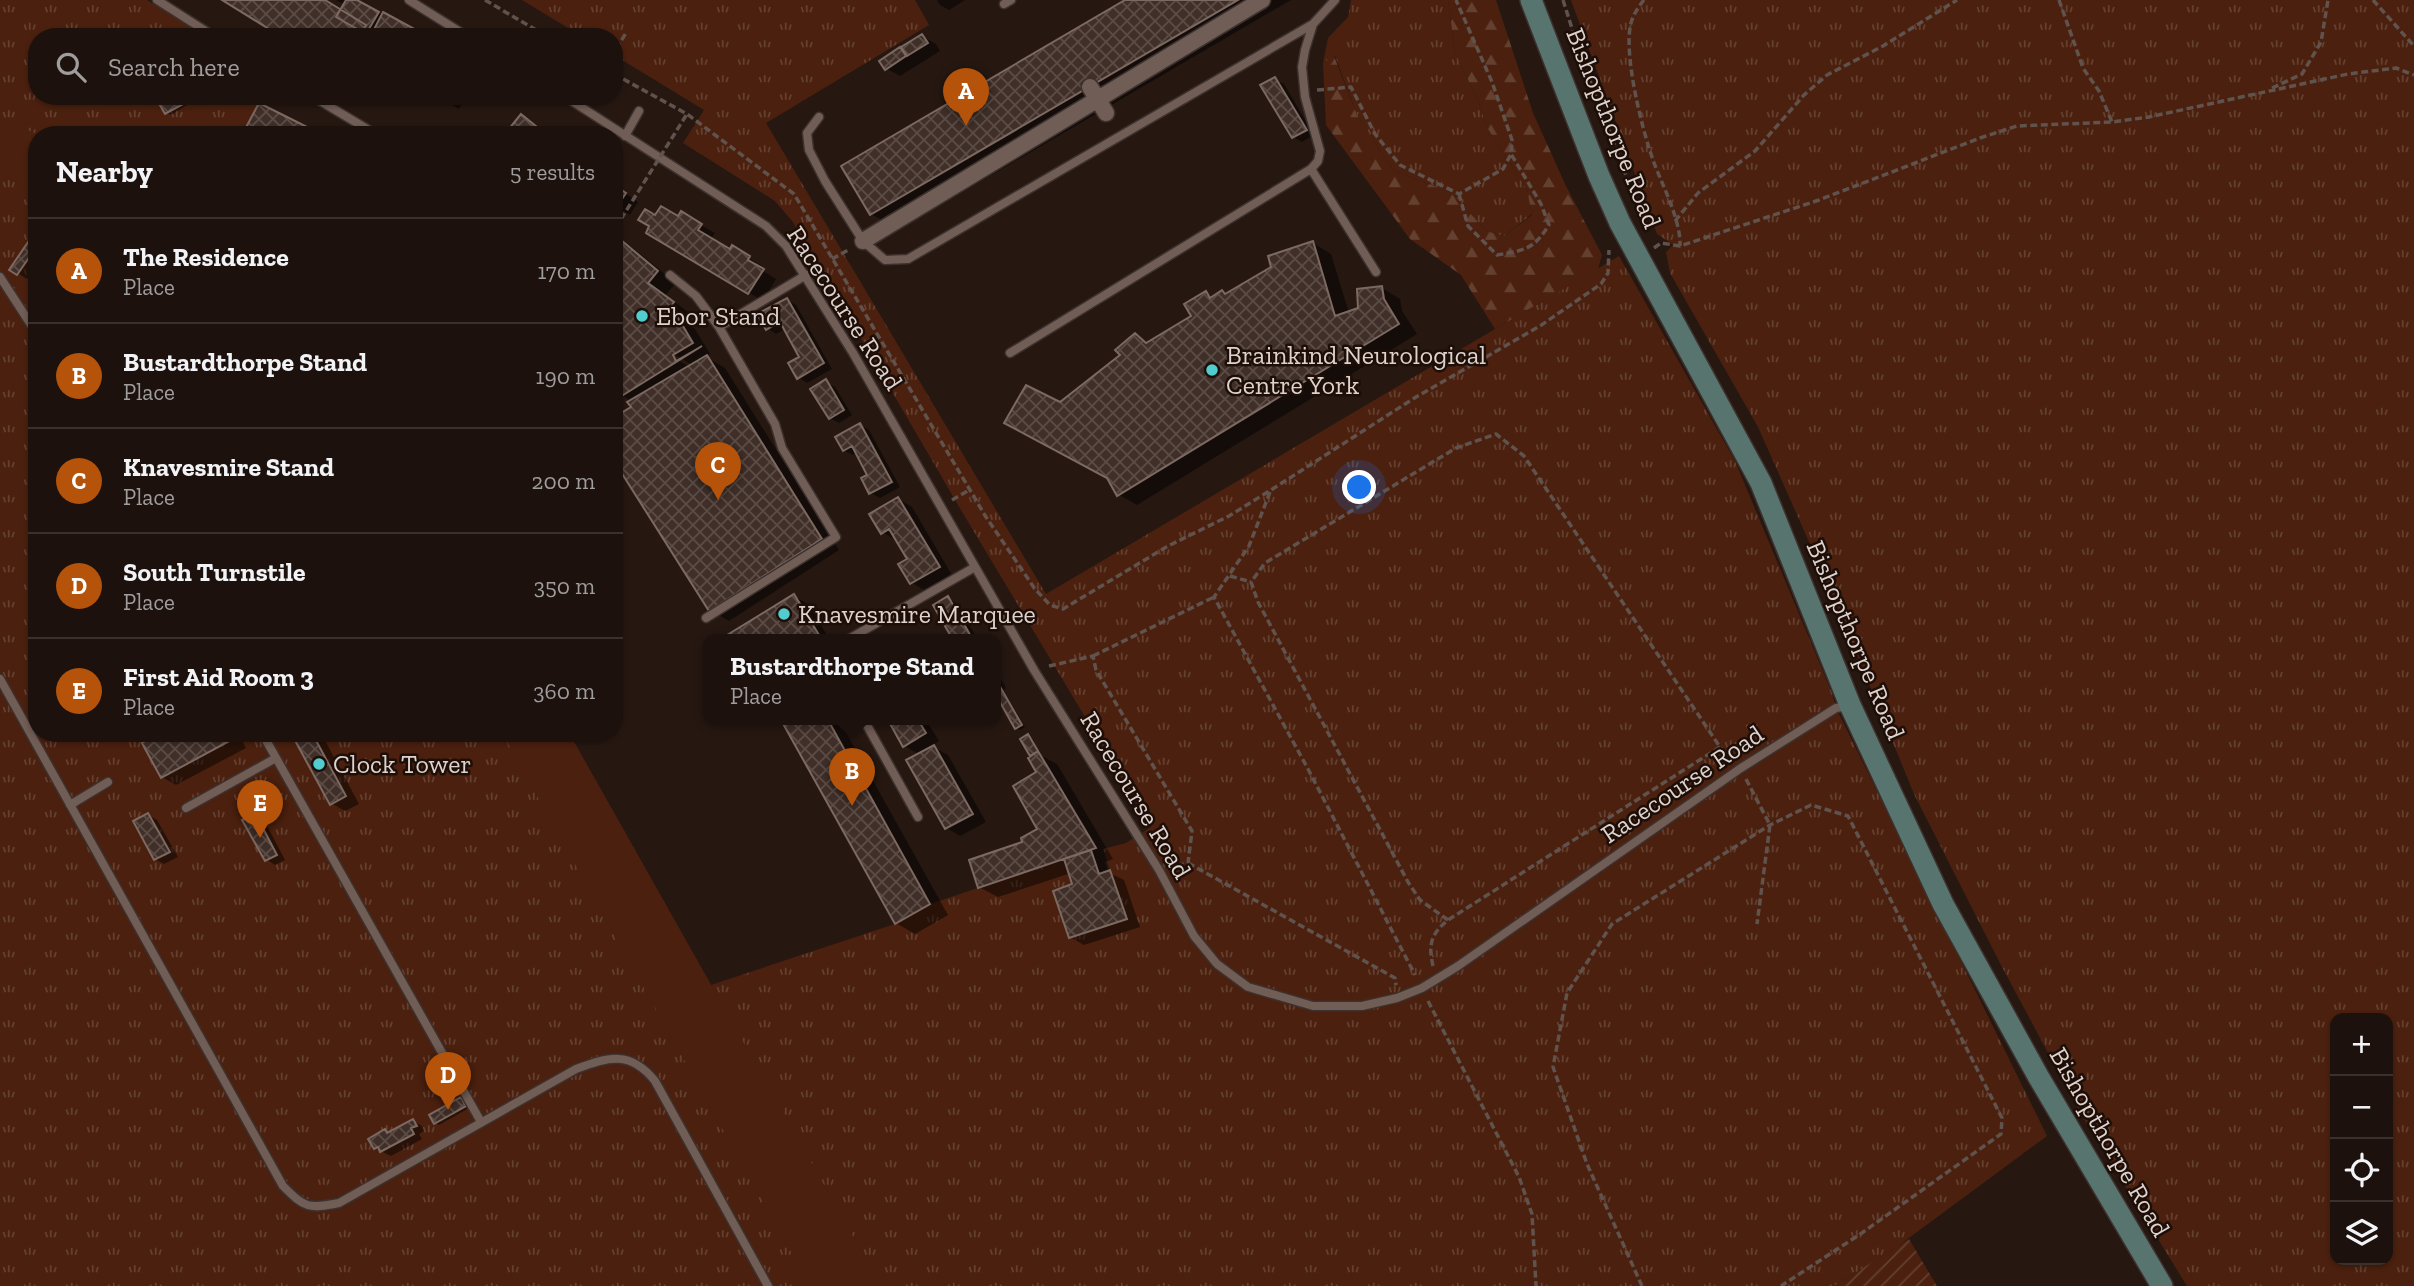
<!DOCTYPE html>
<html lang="en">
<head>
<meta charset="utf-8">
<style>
  body { margin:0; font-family:"Zilla Slab",serif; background:#251a16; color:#f1f3f6 }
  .controls { position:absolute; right:21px; bottom:21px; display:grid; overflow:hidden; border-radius:14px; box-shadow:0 2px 5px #0004 }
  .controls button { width:63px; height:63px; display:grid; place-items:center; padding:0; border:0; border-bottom:2px solid #3a312e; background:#1c110d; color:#f1f3f6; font:35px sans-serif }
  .you { position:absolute; left:1360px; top:488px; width:24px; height:24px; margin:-18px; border:5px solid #fff; border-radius:50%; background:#1a73e8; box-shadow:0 0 0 10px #1a73e833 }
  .badge { display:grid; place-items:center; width:46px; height:46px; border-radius:50%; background:#b45309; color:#fff; font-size:23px; font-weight:700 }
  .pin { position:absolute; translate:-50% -58px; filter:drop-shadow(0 2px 4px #0008) }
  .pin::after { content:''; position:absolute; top:37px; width:24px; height:21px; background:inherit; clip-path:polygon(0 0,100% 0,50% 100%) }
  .popup { position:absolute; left:703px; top:634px; width:298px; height:91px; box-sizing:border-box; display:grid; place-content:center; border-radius:14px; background:#1c110d; filter:drop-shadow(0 2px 5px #0005); font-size:23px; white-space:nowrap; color:#a09d9d }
  .popup b { font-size:26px; color:#f1f3f6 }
  .popup::after { content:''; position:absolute; left:50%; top:100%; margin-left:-14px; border:14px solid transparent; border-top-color:#1c110d }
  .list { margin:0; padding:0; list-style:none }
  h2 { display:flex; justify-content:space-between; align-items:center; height:91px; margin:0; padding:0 28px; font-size:30px }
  h2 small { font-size:23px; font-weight:400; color:#a09d9d }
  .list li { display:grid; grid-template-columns:46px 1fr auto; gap:21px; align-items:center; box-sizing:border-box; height:105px; padding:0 28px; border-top:2px solid #3a312e }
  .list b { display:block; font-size:26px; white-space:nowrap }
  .list p { margin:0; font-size:23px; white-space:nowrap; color:#a09d9d }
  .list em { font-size:23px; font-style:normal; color:#a09d9d }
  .icon { flex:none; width:38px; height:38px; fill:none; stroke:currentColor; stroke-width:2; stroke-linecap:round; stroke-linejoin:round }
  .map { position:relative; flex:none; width:2414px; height:1286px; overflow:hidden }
  .search { position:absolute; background:#1c110d; box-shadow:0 2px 5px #0004; left:28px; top:28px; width:595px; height:77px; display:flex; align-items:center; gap:18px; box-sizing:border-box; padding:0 24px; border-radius:28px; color:#a09d9d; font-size:26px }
  .panel { position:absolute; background:#1c110d; box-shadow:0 2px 5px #0004; left:28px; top:126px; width:595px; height:616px; border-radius:28px }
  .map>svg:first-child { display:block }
  .grass { fill:url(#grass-tufts); fill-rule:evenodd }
  .forest { fill:url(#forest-firs) }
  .garden { fill:url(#garden-furrows) }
  .pitch { fill:#4b200e }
  .shadow { fill:#0007; fill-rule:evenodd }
  .building { fill:url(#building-cross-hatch); stroke:#7c6961; stroke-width:2 }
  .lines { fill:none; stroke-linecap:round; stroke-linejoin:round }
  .lane-casing { stroke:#3c312e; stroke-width:11 }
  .street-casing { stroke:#3c312e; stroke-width:19 }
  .secondary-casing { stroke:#3c312e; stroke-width:24 }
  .path { stroke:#60524c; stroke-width:3.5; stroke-dasharray:7 3.5; stroke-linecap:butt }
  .lane { stroke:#705d55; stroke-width:8 }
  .street { stroke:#705d55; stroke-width:16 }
  .secondary { stroke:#58746f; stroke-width:21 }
  .path-bridge { stroke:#60524c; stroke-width:3.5; stroke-dasharray:7 3.5; stroke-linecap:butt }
  .poi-dot { fill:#52cdcf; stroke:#1d0e08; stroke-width:2.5 }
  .labels { text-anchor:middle; stroke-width:5; stroke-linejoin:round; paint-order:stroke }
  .street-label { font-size:26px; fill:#ddd2cd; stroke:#1d0e08 }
  .poi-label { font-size:26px; fill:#ddd2cd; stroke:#1d0e08; text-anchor:start }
</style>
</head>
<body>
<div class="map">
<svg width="2414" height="1286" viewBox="0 0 2414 1286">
  <defs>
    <pattern id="grass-tufts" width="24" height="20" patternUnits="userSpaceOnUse" patternTransform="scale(1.75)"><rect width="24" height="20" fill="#4b200e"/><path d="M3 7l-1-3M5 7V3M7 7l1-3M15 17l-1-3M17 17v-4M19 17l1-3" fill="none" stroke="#644030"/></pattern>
    <pattern id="forest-firs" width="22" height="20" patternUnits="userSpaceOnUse" patternTransform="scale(1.75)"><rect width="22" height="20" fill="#4b200e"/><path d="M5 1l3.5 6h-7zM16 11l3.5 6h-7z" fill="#644030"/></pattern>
    <pattern id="garden-furrows" width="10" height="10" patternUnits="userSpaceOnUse" patternTransform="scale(1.75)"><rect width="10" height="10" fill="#4b200e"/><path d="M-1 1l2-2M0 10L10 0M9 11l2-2" fill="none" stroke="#644030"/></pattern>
    <pattern id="building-cross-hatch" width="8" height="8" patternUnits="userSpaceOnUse" patternTransform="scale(1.75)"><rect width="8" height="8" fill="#402f28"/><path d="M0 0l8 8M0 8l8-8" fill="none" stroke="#5b4c46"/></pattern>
  </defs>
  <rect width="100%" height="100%" fill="#261711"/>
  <path class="grass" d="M0,0H147L206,37H37V96H255L259,103L242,135H37V733H569L711,985L895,924L930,904L1064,859L1072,884L1053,891L1069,938L1126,919L1103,849L1126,843L1151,827L961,510L793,222L775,201L683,143L704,110L614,55V37H583L522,0H915L929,25L766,123L1046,594L1619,256L1735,461L1832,693L1836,708L2047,1136L1898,1246L1834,1286H0Z
    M1351,0H1448L1455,52L1478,101L1488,129L1527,190L1532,214L1504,236L1486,231L1452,193L1393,170L1357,115L1335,56L1323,63L1328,38L1348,17Z
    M1571,0H2414V1286H2187L2082,1116L2002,967L1914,794L1830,589L1758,427L1670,273L1666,252L1673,245L1657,234ZM2388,1018V1260H2335V1018Z"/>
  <path class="forest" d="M1448,0H1496L1533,113L1566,186L1602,255L1598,269L1495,329L1461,275L1410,239L1326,125L1323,63L1334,56L1357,115L1393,170L1452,193L1486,231L1504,236L1532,215L1527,190L1488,129L1478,101L1455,52Z"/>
  <path class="garden" d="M1909,1239L1937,1286H1834Z"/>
  <path class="pitch" d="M0,118L39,135H37V190L0,174Z
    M502,733H569L881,1286H810Z"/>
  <path class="shadow" d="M226,0H323L342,11L345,5L336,0H354L425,37H285Z
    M937,0H965L949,10L940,5Z
    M1128,0H1291L899,229L871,214Z
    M922,36L936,44L940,51L900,76L886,68L881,62Z
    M1275,79L1284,84L1314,135L1302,142L1293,137Z
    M166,96H182L187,105L171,115L167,113Z
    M436,96H466L459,109Z
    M614,185L638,202L630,215L619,208L614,215Z
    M681,214L715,233L711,239L730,251L732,248L762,266L760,269L776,279L763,301L648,232L656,217L679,218Z
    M37,233V264L27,279L11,269Z
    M615,237L633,248L676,283L665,295L691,314L685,323L695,329L710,354L706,357L725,368L839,550L729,621L710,610L631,401L619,393L614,396ZM666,349L692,365L690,367L664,352Z
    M1313,243L1331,254L1349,313L1360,309L1382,288L1400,299L1402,311L1417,334L1137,505L1118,494L1060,404L1122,356L1135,335L1149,343L1193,316L1206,293L1214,298L1223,292L1227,295Z
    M787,300L796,305L832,369L807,383L798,377L801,358L785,329L776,334L767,328Z
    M826,382L835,387L852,415L839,423L830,418Z
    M860,425L869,430L900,487L880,498L871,493L870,475L857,453L853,455L844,450Z
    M898,499L912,507L952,575L926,591L912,583L909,560L896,540L882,532Z
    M794,596L808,604L830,640H723Z
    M948,598L957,604L978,640H955Z
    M996,670L1006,688L1003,690L1025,727L1020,730L1016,727L996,694Z
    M783,720H839L948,915L915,934L896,923Z
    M890,720H926L939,741L932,746L948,755L986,822L960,836L947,828L920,755L905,746Z
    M163,733H238L246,748L176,785L162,777Z
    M293,733H321L359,804L345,811L331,803Z
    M1028,736L1032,738L1042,756L1057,764L1113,859L1105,862L1109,873L1124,880L1140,927L1084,945L1070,937L1075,885L1071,873L998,897L979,887L1040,830L1038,772L1034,756L1031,754Z
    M148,815L157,820L178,857L164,864L155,859Z
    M255,815L264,820L285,860L275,865L267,860Z
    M461,1099L469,1108L439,1125L436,1123Z
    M413,1121L422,1126L424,1131L419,1134L422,1139L391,1156L375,1148L385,1131L389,1134Z"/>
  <path class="building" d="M222,0H325L366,25L359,37H282Z
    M346,0H357L379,12L366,34L336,17Z
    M1125,0H1238L870,215L841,166Z
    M383,12L429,37H370Z
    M922,34L928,43L907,56L901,47Z
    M900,47L906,56L885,70L879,61Z
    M1275,77L1307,130L1292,138L1260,85Z
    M163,96H181L185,103L165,114L157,100Z
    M259,103L323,135H242Z
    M521,114L547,135H504Z
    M614,185L626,193L616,208H614Z
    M661,206L678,216L681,211L702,224L698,230L730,249L732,245L750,256L748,260L764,269L748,294L646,233L649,226L638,220L645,209L655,215Z
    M37,229V246L17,275L9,270Z
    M615,235L658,271L648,283L674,302L664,316H677L693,343L673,355L676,361L702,346L620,397L614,388Z
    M1313,241L1335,316L1358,308L1357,289L1382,286L1384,299L1399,324L1117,496L1107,478L1004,423L1026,385L1060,402L1120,355L1115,350L1135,333L1146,343L1191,316L1184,304L1206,291L1210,298L1222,290L1225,294L1271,267L1268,256Z
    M787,298L824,363L797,379L788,363L799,357L780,322L766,330L757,314Z
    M707,355L822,539L709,611L614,461V417L631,407L627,402Z
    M826,379L844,410L829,419L810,389Z
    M860,423L892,482L869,494L861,478L867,475L852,446L843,451L835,437Z
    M898,497L940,567L910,584L898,564L907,559L889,529L881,534L869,514Z
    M794,594L819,635L811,640H719Z
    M948,596L973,640H953L933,605Z
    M998,683L1022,725L1015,729L996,695V684Z
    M781,720H828L930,904L895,924Z
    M888,720H918L926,733L903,747Z
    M159,733H230L233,739L161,778L142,743Z
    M291,733H312L346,796L330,805Z
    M1028,734L1038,751L1030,756L1020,739Z
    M934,745L973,814L945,829L906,760Z
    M1038,751L1096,848L978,888L969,860L1022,842L1021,838L1037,829L1013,786L1036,772L1028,758Z
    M148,813L170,852L154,860L133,821Z
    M255,813L277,855L265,861L242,820Z
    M1091,850L1099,874L1110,870L1127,919L1069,938L1053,891L1072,884L1064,859Z
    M461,1097L466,1106L434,1124L429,1115Z
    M413,1119L417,1126L411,1128L414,1134L380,1152L378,1147L374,1149L368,1139L385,1129L387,1133Z"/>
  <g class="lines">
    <defs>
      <path id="lane" d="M157,0L215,37
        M409,0L468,37
        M1004,4L1011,0
        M312,96L377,135
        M564,96L766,226L786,246L853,353L1034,670L1159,870L1194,936L1217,964L1248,987L1313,1006H1362L1397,998L1422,988L1458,966L1741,768L1836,708L1848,706
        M819,117L807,133L809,150L825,181L863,241L885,260L908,259L1313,24
        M625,136L639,111
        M1311,169L1376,272
        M670,275L696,296L719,327L775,424L782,448L836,537L706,618
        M0,277L37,334
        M719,327L806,275
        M1010,353L1311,169L1318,161L1320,151L1305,97L1302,67L1305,50L1313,24L1335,0
        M847,640L975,567
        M0,679L283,1186C305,1208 308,1209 339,1203L576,1069C609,1057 630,1050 655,1081L768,1286
        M864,720L918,817
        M262,733L481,1122
        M70,805L108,782
        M186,808L276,758"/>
      <path id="street" d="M1090,87L1106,113
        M863,241L1262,0"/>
      <path id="secondary" d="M1531,0L1599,176L1620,223L1761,483L1850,705L1943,904L2038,1076L2162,1286"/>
    </defs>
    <use href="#lane" class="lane-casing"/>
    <use href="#street" class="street-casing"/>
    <use href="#secondary" class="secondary-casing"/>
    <path class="path" d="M485,0L548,37
      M1563,0L1582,60L1635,199
      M1644,0C1639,6 1633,15 1631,23C1623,54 1642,129 1653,160C1662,185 1681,220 1680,246
      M2059,0L2083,68L2099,91L2112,122
      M2373,0L2414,46
      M616,49L626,33
      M614,74L687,114L794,194L986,517L1035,589L1050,605L1063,609L1168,546L1229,516L1271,490L1416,397L1540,326L1601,284L1608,273L1609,250
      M2272,88L2302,74L2321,42L2328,0
      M1317,90L1351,87L1375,134L1400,165L1459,194L1503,169L1511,154L1512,140L1492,82L1456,0
      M1459,194L1468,226L1497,255C1525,250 1533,250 1549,225L1541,204L1511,154
      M1675,221L1698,193L1755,151L1804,95L1827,75L1883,46L1957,0
      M1654,248L1661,243L1680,246L1819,200L1980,138L2017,126L2112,122L2149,117L2348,74L2396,68L2414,75
      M832,259L850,249
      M1270,492L1249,546L1214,597L1308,769L1415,975
      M952,500L971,489
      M1230,576L1251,582
      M1093,656L1214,597
      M1049,666L1093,656L1096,670L1192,831L1188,863L1171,867
      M1746,779L1770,825L1757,924
      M1188,863L1395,978L1396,985
      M1448,920L1420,900L1408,882L1258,602L1251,582L1265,563L1456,448L1496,434L1524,456L1720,747L1732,758
      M1433,966C1428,944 1431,934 1448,920L1720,747
      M1428,1001L1519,1177L1532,1214L1536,1286
      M1642,1286L1587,1164L1553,1067L1567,993L1612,924L1770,825L1811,805L1848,816L2002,1118L2001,1134L1859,1235L1781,1286"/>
    <use href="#lane" class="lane"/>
    <use href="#street" class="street"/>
    <use href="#secondary" class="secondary"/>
    <path class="path-bridge" d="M621,219L687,114"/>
  </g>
  <g class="poi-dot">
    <circle cx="642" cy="316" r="7"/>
    <circle cx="1212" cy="370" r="7"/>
    <circle cx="784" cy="614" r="7"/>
    <circle cx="319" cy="764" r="7"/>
  </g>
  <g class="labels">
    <g class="street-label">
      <text transform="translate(1614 128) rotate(68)" y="9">Bishopthorpe Road</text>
      <text transform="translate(845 308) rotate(57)" y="9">Racecourse Road</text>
      <text transform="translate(1856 640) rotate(67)" y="9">Bishopthorpe Road</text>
      <text transform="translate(1682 784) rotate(-34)" y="9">Racecourse Road</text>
      <text transform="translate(1136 795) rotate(59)" y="9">Racecourse Road</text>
      <text transform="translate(2110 1142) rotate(60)" y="9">Bishopthorpe Road</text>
    </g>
    <g class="poi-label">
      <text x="656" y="325">Ebor Stand</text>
      <text x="1226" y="364">Brainkind Neurological<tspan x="1226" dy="30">Centre York</tspan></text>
      <text x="798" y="623">Knavesmire Marquee</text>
      <text x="333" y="773">Clock Tower</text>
    </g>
  </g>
</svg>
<div class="controls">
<button>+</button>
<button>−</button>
<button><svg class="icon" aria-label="locate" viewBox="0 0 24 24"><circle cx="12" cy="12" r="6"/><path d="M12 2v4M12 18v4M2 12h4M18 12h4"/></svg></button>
<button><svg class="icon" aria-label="layers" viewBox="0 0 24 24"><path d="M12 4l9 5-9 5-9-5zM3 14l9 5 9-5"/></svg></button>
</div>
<div class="you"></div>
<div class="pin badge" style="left:966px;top:126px">A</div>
<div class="pin badge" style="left:852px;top:806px">B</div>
<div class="popup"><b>Bustardthorpe Stand</b>Place</div>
<div class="pin badge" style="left:718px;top:500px">C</div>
<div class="pin badge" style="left:448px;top:1110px">D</div>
<div class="pin badge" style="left:260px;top:838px">E</div>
<div class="search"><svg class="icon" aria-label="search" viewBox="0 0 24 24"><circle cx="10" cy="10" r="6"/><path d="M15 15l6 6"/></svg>Search here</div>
<section class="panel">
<h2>Nearby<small>5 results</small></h2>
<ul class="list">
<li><span class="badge">A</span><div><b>The Residence</b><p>Place</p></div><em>170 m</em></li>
<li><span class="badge">B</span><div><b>Bustardthorpe Stand</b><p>Place</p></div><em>190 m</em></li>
<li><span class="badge">C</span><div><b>Knavesmire Stand</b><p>Place</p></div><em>200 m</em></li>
<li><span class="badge">D</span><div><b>South Turnstile</b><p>Place</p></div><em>350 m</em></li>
<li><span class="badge">E</span><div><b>First Aid Room 3</b><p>Place</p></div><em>360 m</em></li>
</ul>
</section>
</div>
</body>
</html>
